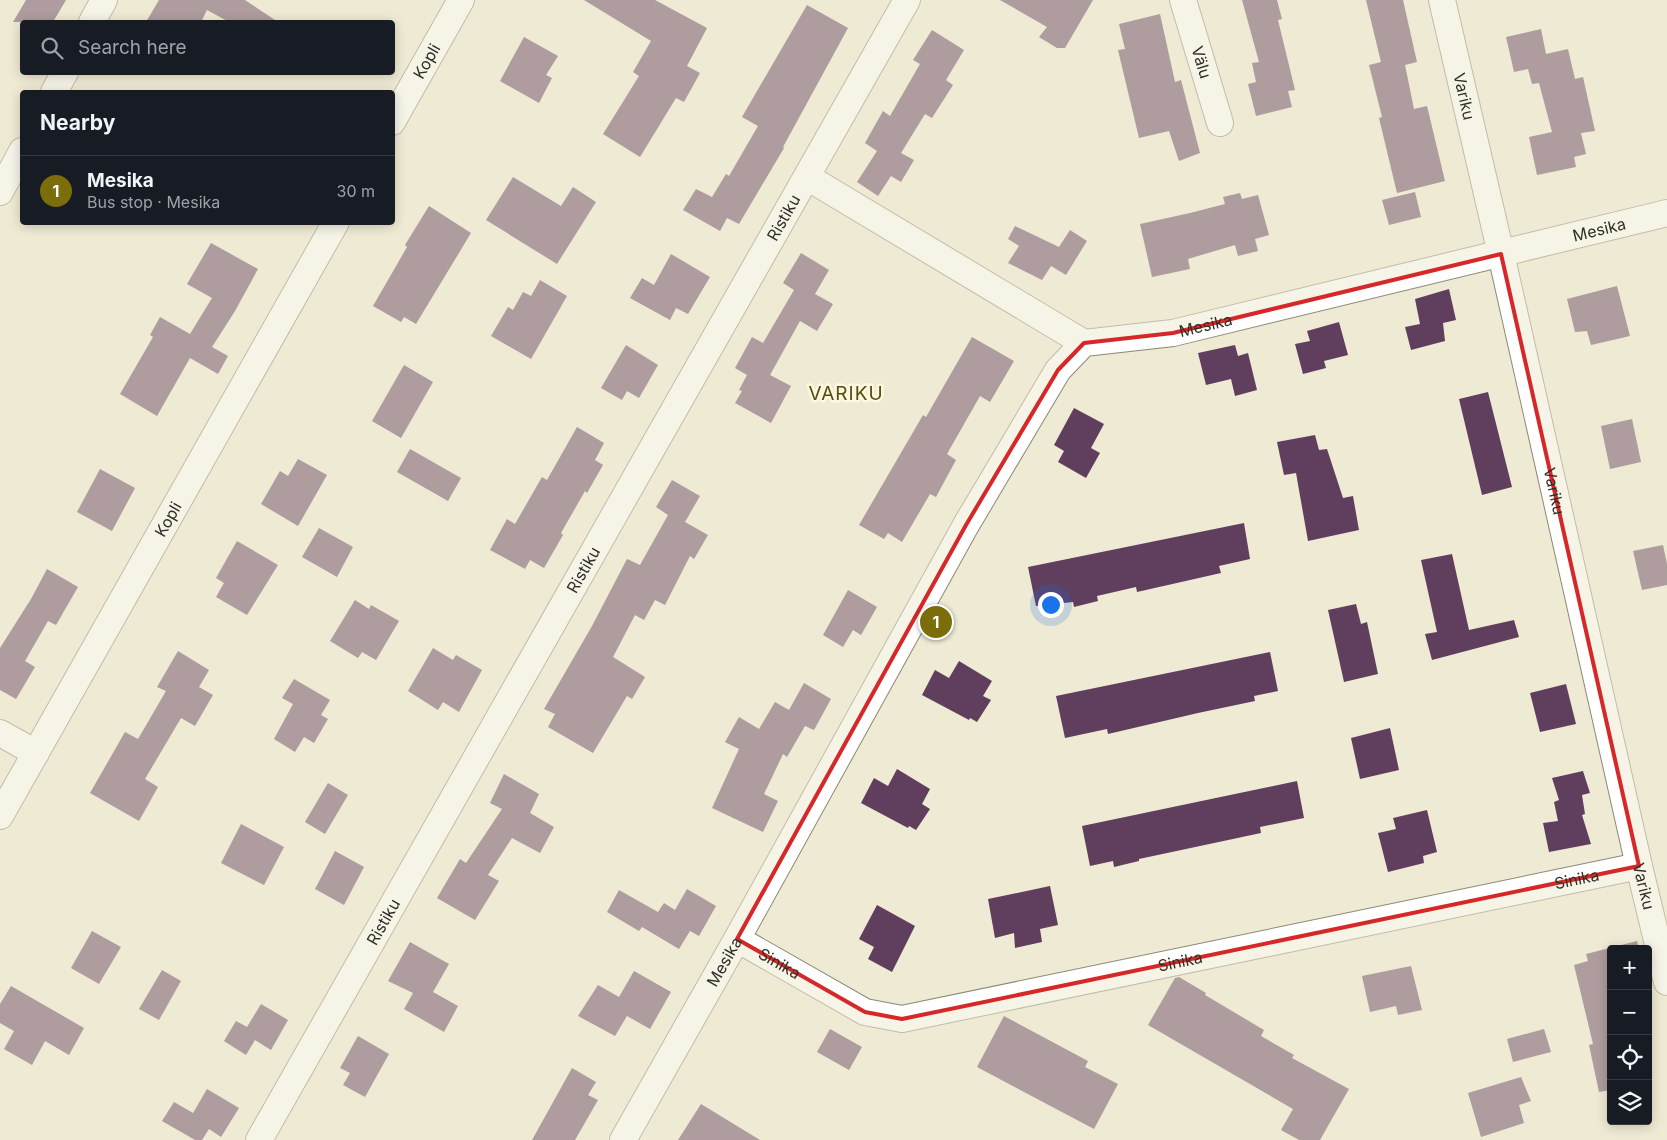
<!DOCTYPE html>
<html lang="en">
<head>
<meta charset="utf-8">
<style>
  body { margin:0; font-family:Inter,sans-serif; background:#242831; color:#f1f3f6 }
  .controls { position:absolute; right:15px; bottom:15px; display:grid; overflow:hidden; border-radius:5px; box-shadow:0 2px 12px #0003 }
  .controls button { width:45px; height:45px; display:grid; place-items:center; padding:0; border:0; border-bottom:1px solid #363941; background:#171b24; color:#f1f3f6; font:25px sans-serif }
  .you { position:absolute; left:1050px; top:604px; width:18px; height:18px; margin:-12px; border:4px solid #fff; border-radius:50%; background:#1a73e8; box-shadow:0 0 0 8px #1a73e833 }
  .badge { display:grid; place-items:center; width:32px; height:32px; border-radius:50%; background:#7b6d0a; color:#fff; font-size:16px; font-weight:700 }
  .pin { position:absolute; translate:-50% -50%; border:2px solid #fff; box-shadow:0 1px 5px #0006 }
  .list { margin:0; padding:0; list-style:none }
  h2 { display:flex; justify-content:space-between; align-items:center; height:65px; margin:0; padding:0 20px; font-size:21px }
  h2 small { font-size:16px; font-weight:400; color:#9ea1a6 }
  .list li { display:grid; grid-template-columns:32px 1fr auto; gap:15px; align-items:center; box-sizing:border-box; height:70px; padding:0 20px; border-top:1px solid #363941 }
  .list b { display:block; font-size:19px; white-space:nowrap }
  .list p { margin:0; font-size:16px; white-space:nowrap; color:#9ea1a6 }
  .list em { font-size:16px; font-style:normal; color:#9ea1a6 }
  .icon { flex:none; width:28px; height:28px; fill:none; stroke:currentColor; stroke-width:2; stroke-linecap:round; stroke-linejoin:round }
  .map { position:relative; flex:none; width:1667px; height:1140px; overflow:hidden }
  .search { position:absolute; background:#171b24; box-shadow:0 2px 12px #0003; left:20px; top:20px; width:375px; height:55px; display:flex; align-items:center; gap:12px; box-sizing:border-box; padding:0 18px; border-radius:5px; color:#9ea1a6; font-size:19px }
  .panel { position:absolute; background:#171b24; box-shadow:0 2px 12px #0003; left:20px; top:90px; width:375px; height:135px; border-radius:5px }
  .map>svg:first-child { display:block }
  .building { fill:#603e5e }
  .lines { fill:none; stroke-linecap:round; stroke-linejoin:round }
  .minor-casing { stroke:#8d8874; stroke-width:28 }
  .minor { stroke:#fff; stroke-width:26 }
  .marked { fill:none; stroke:#d62828; stroke-width:4; stroke-linejoin:round }
  .labels { text-anchor:middle; stroke-width:5; stroke-linejoin:round; paint-order:stroke }
  .street-label { font-size:16px; fill:#302e26; stroke:#fdf8e1 }
  .quarter-label { font-size:19px; letter-spacing:1px; fill:#564c0d; stroke:#fdf8e1 }
</style>
</head>
<body>
<div class="map">
<svg width="1667" height="1140" viewBox="0 0 1667 1140">
  <rect width="100%" height="100%" fill="#efead4"/>
  <path class="building" d="M26,0H66L53,22H13Z
    M159,0H245L278,22H229L207,10L201,22H146Z
    M584,0H655L707,28L687,66L700,73L684,102L676,98L640,157L603,134L639,76L633,72L651,41Z
    M1000,0H1093L1065,48H1057L1039,37L1047,27Z
    M1242,0H1277L1282,19L1278,20L1295,90L1288,91L1292,107L1256,116L1248,84L1256,82L1252,63L1259,62Z
    M1366,0H1403L1417,62L1405,65L1414,109L1427,106L1445,181L1397,193L1379,118L1382,117L1369,65L1381,62Z
    M807,5L848,28L783,147L784,148L739,224L727,218L720,231L683,210L696,189L712,197L726,174L729,176L758,126L742,117Z
    M1160,14L1175,82L1181,80L1200,153L1179,161L1169,131L1139,138L1118,50L1125,49L1119,24Z
    M1541,29L1546,54L1568,49L1575,79L1583,77L1595,131L1581,133L1586,154L1574,157L1576,167L1537,175L1529,137L1552,132L1539,83L1532,84L1528,69L1514,72L1506,37Z
    M932,30L964,50L946,80L953,85L932,118L925,114L901,153L914,160L901,182L891,176L878,196L857,182L877,151L865,143L883,111L890,116L920,64L913,60Z
    M524,37L558,56L546,75L552,78L539,103L500,81Z
    M513,177L561,206L573,187L596,202L557,264L486,220Z
    M1415,192L1421,217L1389,225L1382,200Z
    M1240,193L1242,199L1258,195L1269,235L1255,239L1258,251L1238,256L1235,245L1188,259L1190,269L1152,277L1140,224L1190,213L1225,204L1223,197Z
    M429,206L471,233L416,324L404,317L401,322L373,306L407,247L405,245Z
    M1015,226L1059,247L1070,230L1087,241L1066,275L1051,266L1042,280L1008,263L1019,246L1008,239Z
    M211,243L258,269L235,311L212,347L228,356L218,374L190,358L157,416L120,394L153,337L150,335L160,317L190,334L212,298L187,284Z
    M801,253L829,270L815,294L833,304L817,331L800,321L770,375L791,386L771,423L735,403L742,391L739,390L747,375L735,368L752,337L763,343L794,290L783,283Z
    M671,254L710,277L688,314L676,308L670,320L630,298L642,278L654,285Z
    M540,280L567,296L531,359L491,336L508,307L513,310L523,292L531,296Z
    M1617,286L1630,336L1591,345L1587,331L1575,332L1567,299Z
    M1449,289L1456,320L1443,323L1445,341L1411,350L1405,327L1420,324L1415,299Z
    M1339,322L1348,355L1324,361L1326,368L1303,374L1295,344L1310,341L1307,331Z
    M972,337L1014,361L990,402L980,396L947,454L956,460L936,497L930,494L902,542L888,533L884,539L859,525L923,415L926,417Z
    M626,345L658,365L639,398L627,391L622,400L601,388Z
    M1235,345L1238,356L1248,353L1257,390L1235,396L1231,379L1206,385L1198,353Z
    M404,365L433,382L401,438L372,421Z
    M1488,392L1512,487L1482,495L1459,399Z
    M1074,408L1104,424L1091,448L1100,453L1086,478L1058,462L1064,451L1054,445Z
    M1632,419L1641,462L1610,469L1601,426Z
    M577,427L604,443L595,460L603,465L587,493L585,491L561,533L563,535L544,568L530,560L525,569L490,550L507,519L515,524L542,477L547,480Z
    M1315,435L1319,450L1327,449L1343,498L1353,496L1359,530L1308,541L1296,473L1284,475L1277,442Z
    M410,449L461,478L448,501L397,472Z
    M298,459L327,475L298,526L261,504L280,471L288,476Z
    M100,469L135,488L112,531L77,512Z
    M672,480L700,496L685,522L708,535L694,559L690,556L665,605L655,600L644,620L635,615L613,657L645,677L632,699L627,696L593,753L548,727L555,714L544,709L592,626L627,559L640,565L668,515L656,507Z
    M1244,523L1250,559L1219,566L1221,573L1137,592L1136,587L1097,596L1098,601L1074,607L1073,602L1036,606L1028,567Z
    M319,528L353,547L337,577L302,557Z
    M237,541L278,565L247,615L216,597L224,583L216,578Z
    M1663,545L1667,564V585L1642,590L1633,551Z
    M1452,554L1469,630L1514,620L1519,637L1432,660L1425,634L1437,632L1421,560Z
    M47,569L78,587L56,625L48,621L25,661L35,667L16,699L0,690V648L31,599Z
    M848,590L877,607L861,635L853,630L843,647L823,635Z
    M355,600L369,609L371,605L399,621L376,660L362,652L358,658L330,641Z
    M1356,604L1361,624L1367,622L1378,674L1344,682L1328,610Z
    M433,648L453,660L456,655L482,670L459,712L443,702L438,710L408,691Z
    M178,651L209,670L199,687L213,695L195,726L181,718L145,779L158,787L139,821L90,793L125,732L138,739L166,691L157,687Z
    M1270,652L1278,691L1254,696L1255,701L1198,713L1108,734L1107,729L1065,738L1056,696Z
    M959,661L992,681L983,696L991,700L977,722L970,718L969,720L922,695L935,670L949,678Z
    M294,679L330,700L321,715L328,719L314,743L304,737L295,752L274,739L293,704L282,698Z
    M804,683L831,699L814,730L805,726L787,757L783,754L764,794L778,801L763,832L712,808L739,749L725,742L739,717L759,729L775,702L789,710Z
    M1566,684L1576,724L1540,732L1530,693Z
    M1390,728L1399,770L1360,779L1351,738Z
    M897,769L930,789L922,804L930,809L916,830L909,826L908,828L861,803L874,778L888,786Z
    M1583,771L1590,793L1582,795L1585,814L1582,815L1591,844L1549,852L1543,823L1558,821L1554,802L1559,800L1552,778Z
    M504,774L539,794L530,813L554,827L540,853L512,838L488,875L499,881L475,920L437,898L460,859L466,863L502,809L490,803Z
    M1297,781L1304,818L1260,827L1261,833L1139,859V861L1114,867L1113,861L1090,866L1082,826Z
    M328,783L348,795L325,834L305,822Z
    M1427,810L1437,852L1423,856L1424,863L1388,872L1378,833L1396,829L1393,818Z
    M241,824L284,847L264,885L221,863Z
    M335,851L364,867L344,905L315,889Z
    M1050,886L1058,925L1040,929L1042,942L1015,948L1014,933L995,938L988,899Z
    M687,889L716,906L699,936L690,931L679,949L642,927L639,931L607,912L619,890L658,912L664,903L675,910Z
    M877,905L915,926L892,972L868,959L874,947L859,939Z
    M92,931L121,947L99,984L71,968Z
    M1637,941L1639,949H1611V1090L1599,1092L1589,1045L1593,1044L1574,965L1588,961L1586,954Z
    M410,942L449,964L433,992L458,1006L444,1032L404,1009L413,993L388,981Z
    M1411,966L1422,1010L1398,1015L1396,1006L1370,1012L1362,976Z
    M162,970L181,981L159,1020L139,1009Z
    M634,971L671,992L650,1029L627,1016L615,1036L578,1016L598,985L619,997Z
    M1179,977L1206,993L1205,995L1264,1030L1261,1036L1294,1055L1292,1058L1349,1089L1320,1140H1299L1281,1130L1293,1109L1148,1025L1175,978Z
    M11,986L84,1028L69,1055L45,1041L32,1065L4,1049L14,1031L0,1023V1004Z
    M261,1004L288,1020L271,1050L255,1040L246,1055L224,1041L236,1021L247,1027Z
    M1004,1016L1088,1061L1085,1067L1118,1084L1094,1129L977,1067Z
    M830,1029L862,1047L849,1070L817,1052Z
    M1544,1029L1551,1052L1513,1062L1507,1039Z
    M358,1036L389,1054L365,1097L343,1085L350,1073L340,1068Z
    M572,1068L596,1082L588,1095L598,1100L575,1140H532Z
    M1521,1077L1531,1101L1519,1105L1524,1123L1481,1137L1468,1093Z
    M207,1089L239,1108L221,1137L209,1129L202,1140H195L162,1121L174,1102L193,1113Z
    M701,1104L760,1140H678Z"/>
  <g class="lines">
    <defs>
      <g id="minor">
        <path id="s1" d="M1183,0L1220,123"/>
        <path id="s2" d="M1442,0L1501,254L1639,866L1667,982"/>
        <path d="M92,22L104,0"/>
        <path d="M54,92L65,72"/>
        <path id="s3" d="M392,122L461,0"/>
        <path d="M807,177L1084,343"/>
        <path d="M0,192L22,151"/>
        <path d="M0,733L36,753"/>
        <path id="s4" d="M0,816L336,222"/>
        <path id="s5" d="M737,939L865,1012L902,1019L1639,866"/>
        <path id="s6" d="M259,1140L907,0"/>
        <path id="s7" d="M623,1140L737,939L966,525L1058,370L1084,343L1173,333L1667,213"/>
      </g>
    </defs>
    <use href="#minor" class="minor-casing"/>
    <use href="#minor" class="minor"/>
  </g>
  <path d="M0 0H1667V1140H0ZM1501,254L1639,866L902,1019L865,1012L737,939L966,525L1058,370L1084,343L1173,333Z" fill="#efead4" fill-opacity=".55" fill-rule="evenodd"/>
  <path class="marked" d="M1501,254L1639,866L902,1019L865,1012L737,939L966,525L1058,370L1084,343L1173,333Z"/>
  <g class="labels">
    <g class="street-label">
      <text dy="6" stroke="none"><textPath href="#s3" startOffset="70">Kopli</textPath></text>
      <text dy="6" stroke="none"><textPath href="#s1" startOffset="65">Välu</textPath></text>
      <text dy="6" stroke="none"><textPath href="#s2" startOffset="99">Variku</textPath></text>
      <text dy="6" stroke="none"><textPath href="#s6" startOffset="1061">Ristiku</textPath></text>
      <text dy="6" stroke="none"><textPath href="#s7" startOffset="1450">Mesika</textPath></text>
      <text dy="6" stroke="none"><textPath href="#s7" startOffset="1045">Mesika</textPath></text>
      <text dy="6" stroke="none"><textPath href="#s2" startOffset="504">Variku</textPath></text>
      <text dy="6" stroke="none"><textPath href="#s4" startOffset="341">Kopli</textPath></text>
      <text dy="6" stroke="none"><textPath href="#s6" startOffset="656">Ristiku</textPath></text>
      <text dy="6" stroke="none"><textPath href="#s5" startOffset="874">Sinika</textPath></text>
      <text dy="6" stroke="none"><textPath href="#s2" startOffset="909">Variku</textPath></text>
      <text dy="6" stroke="none"><textPath href="#s6" startOffset="251">Ristiku</textPath></text>
      <text dy="6" stroke="none"><textPath href="#s7" startOffset="205">Mesika</textPath></text>
      <text dy="6" stroke="none"><textPath href="#s5" startOffset="469">Sinika</textPath></text>
      <text dy="6" stroke="none"><textPath href="#s5" startOffset="49">Sinika</textPath></text>
    </g>
    <g class="quarter-label">
      <text x="846" y="400">VARIKU</text>
    </g>
  </g>
</svg>
<div class="controls">
<button>+</button>
<button>−</button>
<button><svg class="icon" aria-label="locate" viewBox="0 0 24 24"><circle cx="12" cy="12" r="6"/><path d="M12 2v4M12 18v4M2 12h4M18 12h4"/></svg></button>
<button><svg class="icon" aria-label="layers" viewBox="0 0 24 24"><path d="M12 4l9 5-9 5-9-5zM3 14l9 5 9-5"/></svg></button>
</div>
<div class="you"></div>
<div class="pin badge" style="left:936px;top:622px">1</div>
<div class="search"><svg class="icon" aria-label="search" viewBox="0 0 24 24"><circle cx="10" cy="10" r="6"/><path d="M15 15l6 6"/></svg>Search here</div>
<section class="panel">
<h2>Nearby<small></small></h2>
<ul class="list">
<li><span class="badge">1</span><div><b>Mesika</b><p>Bus stop · Mesika</p></div><em>30 m</em></li>
</ul>
</section>
</div>
</body>
</html>
